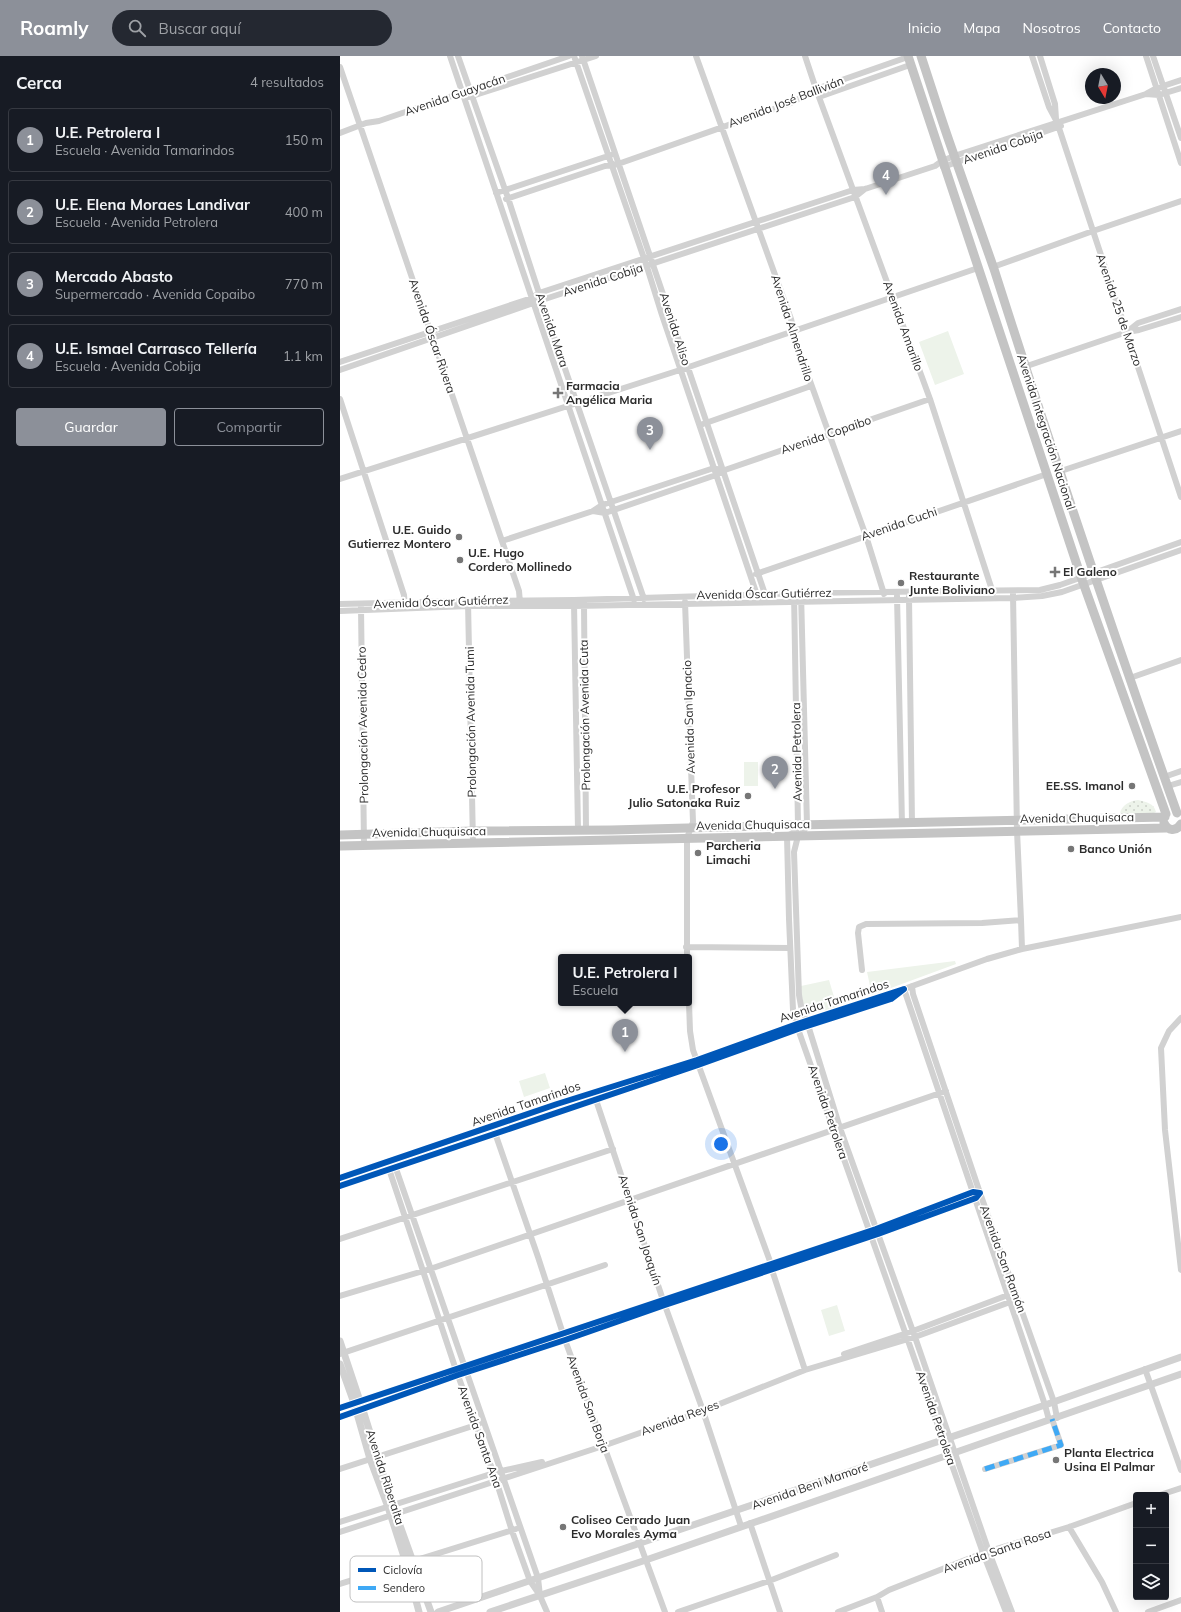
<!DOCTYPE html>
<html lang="es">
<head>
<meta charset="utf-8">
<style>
  body { margin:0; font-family:Mulish,sans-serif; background:#242831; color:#f1f3f6 }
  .controls { position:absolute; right:12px; bottom:12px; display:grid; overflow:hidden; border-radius:4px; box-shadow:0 4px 16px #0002 }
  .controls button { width:36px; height:36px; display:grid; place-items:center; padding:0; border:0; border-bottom:1px solid #363941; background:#171b24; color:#f1f3f6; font:20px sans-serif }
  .compass { position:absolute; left:745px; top:12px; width:36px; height:36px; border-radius:50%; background:#171b24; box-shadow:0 4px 16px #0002; rotate:170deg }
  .you { position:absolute; left:381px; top:1088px; width:14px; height:14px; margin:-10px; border:3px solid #fff; border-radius:50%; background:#1a73e8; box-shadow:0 0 0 6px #1a73e833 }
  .badge { display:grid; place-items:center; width:26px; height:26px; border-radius:50%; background:#8c9099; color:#fff; font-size:13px; font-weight:700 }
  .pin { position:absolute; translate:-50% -33px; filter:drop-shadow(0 1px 2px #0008) }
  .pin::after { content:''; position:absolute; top:21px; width:14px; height:12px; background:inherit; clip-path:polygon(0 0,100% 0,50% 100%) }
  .popup { position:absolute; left:218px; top:898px; width:134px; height:52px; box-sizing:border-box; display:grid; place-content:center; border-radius:4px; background:#171b24; filter:drop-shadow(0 1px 3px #0005); font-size:13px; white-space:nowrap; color:#9ea1a6 }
  .popup b { font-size:15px; color:#f1f3f6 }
  .popup::after { content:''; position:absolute; left:50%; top:100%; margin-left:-8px; border:8px solid transparent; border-top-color:#171b24 }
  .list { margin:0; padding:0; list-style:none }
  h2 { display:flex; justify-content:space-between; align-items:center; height:52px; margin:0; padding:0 16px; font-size:17px }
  h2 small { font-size:13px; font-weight:400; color:#9ea1a6 }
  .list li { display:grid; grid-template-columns:26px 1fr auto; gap:12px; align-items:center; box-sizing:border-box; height:64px; margin:0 8px 8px; padding:0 8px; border:1px solid #363941; border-radius:4px }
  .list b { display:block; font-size:15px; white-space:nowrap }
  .list p { margin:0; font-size:13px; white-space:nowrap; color:#9ea1a6 }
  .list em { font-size:13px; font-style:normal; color:#9ea1a6 }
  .actions { display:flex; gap:8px; padding:12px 16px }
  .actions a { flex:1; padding:9px 0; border:1px solid #8c9099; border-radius:4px; text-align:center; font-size:14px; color:#8c9099 }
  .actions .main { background:#8c9099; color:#fff }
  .icon { flex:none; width:22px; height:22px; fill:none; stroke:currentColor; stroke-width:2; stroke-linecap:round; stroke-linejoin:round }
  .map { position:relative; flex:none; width:841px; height:1556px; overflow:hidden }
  header { display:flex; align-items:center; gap:24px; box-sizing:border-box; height:56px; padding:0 20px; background:#8c9099; color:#fff }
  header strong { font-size:19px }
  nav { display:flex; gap:22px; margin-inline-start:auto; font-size:14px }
  .search { width:280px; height:36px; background:#242831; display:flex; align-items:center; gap:10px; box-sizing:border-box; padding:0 14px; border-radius:22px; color:#9ea1a6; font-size:15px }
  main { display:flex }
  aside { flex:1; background:#171b24 }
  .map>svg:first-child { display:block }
  .park { fill:#edf3ea }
  .garden { fill:url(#garden-dots) }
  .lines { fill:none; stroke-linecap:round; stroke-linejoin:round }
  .minor { stroke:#d1d1d1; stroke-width:6 }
  .tertiary { stroke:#d1d1d1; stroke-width:7 }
  .primary { stroke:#c4c4c4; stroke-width:9 }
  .quiet { stroke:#3fa9f5; stroke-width:5; stroke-dasharray:10 5; stroke-linecap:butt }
  .cycleway-casing { stroke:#fff; stroke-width:8 }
  .cycleway { stroke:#0057b8; stroke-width:6 }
  .poi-dot { fill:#767676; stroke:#fff; stroke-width:1.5 }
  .labels { text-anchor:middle; stroke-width:4; stroke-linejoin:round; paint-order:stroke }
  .street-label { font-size:12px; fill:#2c2c2c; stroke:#fff }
  .poi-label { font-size:12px; font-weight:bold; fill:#2c2c2c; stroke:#fff; text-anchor:start }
  .key { fill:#fff; stroke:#c0c0c0; stroke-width:1 }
  .key-label { font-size:11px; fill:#2c2c2c }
</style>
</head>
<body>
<header>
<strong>Roamly</strong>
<div class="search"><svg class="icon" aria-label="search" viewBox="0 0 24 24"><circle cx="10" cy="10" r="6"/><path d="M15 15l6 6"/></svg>Buscar aquí</div>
<nav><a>Inicio</a><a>Mapa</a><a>Nosotros</a><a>Contacto</a></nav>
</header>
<main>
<aside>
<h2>Cerca<small>4 resultados</small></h2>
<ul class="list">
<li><span class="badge">1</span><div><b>U.E. Petrolera I</b><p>Escuela · Avenida Tamarindos</p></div><em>150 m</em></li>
<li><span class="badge">2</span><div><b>U.E. Elena Moraes Landivar</b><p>Escuela · Avenida Petrolera</p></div><em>400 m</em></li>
<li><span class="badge">3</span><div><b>Mercado Abasto</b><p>Supermercado · Avenida Copaibo</p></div><em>770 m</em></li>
<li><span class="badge">4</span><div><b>U.E. Ismael Carrasco Tellería</b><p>Escuela · Avenida Cobija</p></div><em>1.1 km</em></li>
</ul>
<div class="actions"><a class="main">Guardar</a><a>Compartir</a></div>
</aside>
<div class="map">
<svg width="841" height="1556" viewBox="0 0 841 1556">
  <defs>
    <pattern id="garden-dots" width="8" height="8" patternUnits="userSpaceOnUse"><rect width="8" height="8" fill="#edf3ea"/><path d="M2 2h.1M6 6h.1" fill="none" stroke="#cbd0c9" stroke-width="1.8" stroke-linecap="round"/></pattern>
  </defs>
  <rect width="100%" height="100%" fill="#fff"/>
  <path class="park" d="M608,275L624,318L595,329L579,286Z
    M404,706H418V730H404Z
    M615,905L616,908L532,939L527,916Z
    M489,924L497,951L468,959L463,949L461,930Z
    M205,1017L210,1032L184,1041L179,1025Z
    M497,1249L505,1275L489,1280L481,1254Z"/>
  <path class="garden" d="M798,744C806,746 814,747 816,756L812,758H780C781,749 790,745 798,744Z"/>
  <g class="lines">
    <path class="minor" d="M110,0L294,544
      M118,0L168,142L199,237L304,543
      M234,0L307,211L322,259L418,542
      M242,0L426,541
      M356,0L451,263L457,289L526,480L544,538
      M465,0L476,33L590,343L653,537
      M692,0L709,51L717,66L841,441
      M700,0L715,48L716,63
      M806,0L841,107
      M813,0L841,82
      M0,11L162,485L179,535L180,547
      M806,38L819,39L841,32
      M129,41L256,0
      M479,41L570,9
      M0,77L26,67L39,65L229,0
      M603,111L721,70
      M156,137L271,99
      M166,143L265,110L278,108L451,47L476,33L568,1
      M653,211L753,175L841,145
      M788,275L798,267L841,253
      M0,306L192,242L199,237L513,134L525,133L595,110L602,105L614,100L806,38L817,32L841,24
      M684,311L787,276L799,274L841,261
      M0,314L202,244L515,141L525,133
      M0,343L64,539L65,551
      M363,368L471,330
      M721,415L841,375
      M0,423L340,314L638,212
      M253,455L265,457L376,419L382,415L590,343
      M162,485L253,455L262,449L374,412L377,413
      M416,518L707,418
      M454,537L458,769L456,775L447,780L449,863L453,954L458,973L643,1497L666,1556
      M461,537L467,769L464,775L458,780L454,796L459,939L461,950L467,966L500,1072L575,1281L649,1496L672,1556
      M557,540L562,768
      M569,541L572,768
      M128,546L133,787
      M345,546L353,766L347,782V901
      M234,547L238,774
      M0,548L129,545L234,544L461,537L700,534L720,529L841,486
      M244,548L246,774
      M21,551L24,789
      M0,555L128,550H234L673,542L702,540L722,536L841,494
      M790,622L841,604
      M824,721L841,715
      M828,730L841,726
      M681,864L682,893
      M346,891L450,892
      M522,914L518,877L519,871L526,868L642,867L681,864L677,775L673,538
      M572,930L573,938L640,1137L714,1346L717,1362
      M349,947L350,975L353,994L431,1208L432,1214L465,1314
      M841,962L829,975L821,992L825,1074L841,1214
      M255,1041L323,1244L362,1352L401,1470
      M154,1074L198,1201L225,1284L325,1556
      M54,1107L198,1522L200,1540L207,1556
      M48,1110L116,1314L156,1424L172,1475L190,1525L199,1538
      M0,1122L217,1048L357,1004L457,968L564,933L551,943L458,973L358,1009L0,1130
      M0,1183L273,1093
      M0,1240L90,1213L606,1035
      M0,1298L265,1209
      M504,1298L573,1275L676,1236
      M805,1313L841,1414
      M0,1352L536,1173L633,1136L640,1137L636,1142L538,1178L325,1249L225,1284L118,1319L0,1361
      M709,1364L705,1349L564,933L647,903L682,893L841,861
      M0,1413L139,1368
      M645,1413L721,1389L712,1363
      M820,1439L841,1432
      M0,1466L157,1416L202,1406
      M410,1467L440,1556
      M729,1471L762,1526L776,1556
      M0,1476L263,1390L362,1355L465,1314L575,1281L678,1243
      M0,1528L176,1473
      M537,1541L542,1556
      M338,1556L429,1525L496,1499
      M498,1556L537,1541L549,1534L643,1497L729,1471L796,1447
      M808,1556L841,1544"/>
    <path class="tertiary" d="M0,1285L23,1354L53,1450L91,1556
      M0,1308L14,1347L30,1403L48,1451L66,1507L79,1556
      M98,1556L705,1349L841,1301
      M150,1556L306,1504L841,1318"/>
    <path class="primary" d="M568,0L741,521L826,758
      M581,0C592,33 602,66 614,99C627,137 641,175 654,213C712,395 773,577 837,757
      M824,767C828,775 836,776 841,768
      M0,779L133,775L271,774L458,769L825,761
      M0,790L826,772"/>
    <path class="quiet" d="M645,1413L721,1389L712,1363"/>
    <defs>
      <path id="cycleway" d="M0,1122L217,1048L357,1004L457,968L564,933L551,943L458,973L358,1009L0,1130
        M0,1352L536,1173L633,1136L640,1137L636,1142L538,1178L325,1249L225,1284L118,1319L0,1361"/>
    </defs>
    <use href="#cycleway" class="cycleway-casing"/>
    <use href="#cycleway" class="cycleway"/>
  </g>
  <g class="poi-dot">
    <path d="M216 331h4v4h4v4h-4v4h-4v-4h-4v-4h4z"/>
    <circle cx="119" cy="481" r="4"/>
    <circle cx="120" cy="504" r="4"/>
    <path d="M713 510h4v4h4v4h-4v4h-4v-4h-4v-4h4z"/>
    <circle cx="561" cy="527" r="4"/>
    <circle cx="792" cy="730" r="4"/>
    <circle cx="408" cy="740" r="4"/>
    <circle cx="731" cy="793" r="4"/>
    <circle cx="358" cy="797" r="4"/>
    <circle cx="716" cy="1404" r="4"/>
    <circle cx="223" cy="1471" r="4"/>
  </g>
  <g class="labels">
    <g class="street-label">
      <text transform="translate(115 39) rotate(-19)" y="4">Avenida Guayacán</text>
      <text transform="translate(446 46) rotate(-21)" y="4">Avenida José Ballivián</text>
      <text transform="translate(663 91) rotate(-19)" y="4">Avenida Cobija</text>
      <text transform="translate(263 224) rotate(-18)" y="4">Avenida Cobija</text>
      <text transform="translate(779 254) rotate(71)" y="4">Avenida 25 de Marzo</text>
      <text transform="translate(563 270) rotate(70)" y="4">Avenida Amarillo</text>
      <text transform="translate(452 272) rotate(72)" y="4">Avenida Almendrillo</text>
      <text transform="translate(335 273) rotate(72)" y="4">Avenida Aliso</text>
      <text transform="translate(212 274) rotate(71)" y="4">Avenida Mara</text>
      <text transform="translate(92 280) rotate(71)" y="4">Avenida Óscar Rivera</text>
      <text transform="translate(706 376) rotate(72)" y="4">Avenida Integración Nacional</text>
      <text transform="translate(486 379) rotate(-19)" y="4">Avenida Copaibo</text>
      <text transform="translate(559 468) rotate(-19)" y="4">Avenida Cuchi</text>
      <text transform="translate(424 538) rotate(-1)" y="4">Avenida Óscar Gutiérrez</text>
      <text transform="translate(101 546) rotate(-2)" y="4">Avenida Óscar Gutiérrez</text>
      <text transform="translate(245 659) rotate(-91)" y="4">Prolongación Avenida Cuta</text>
      <text transform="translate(349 661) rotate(-92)" y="4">Avenida San Ignacio</text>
      <text transform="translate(131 666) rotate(-91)" y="4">Prolongación Avenida Tumi</text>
      <text transform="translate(23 669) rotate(-91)" y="4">Prolongación Avenida Cedro</text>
      <text transform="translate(457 696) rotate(-91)" y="4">Avenida Petrolera</text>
      <text transform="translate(737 762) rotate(-1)" y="4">Avenida Chuquisaca</text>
      <text transform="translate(413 769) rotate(-1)" y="4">Avenida Chuquisaca</text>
      <text transform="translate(89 776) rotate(-1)" y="4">Avenida Chuquisaca</text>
      <text transform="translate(494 945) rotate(-18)" y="4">Avenida Tamarindos</text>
      <text transform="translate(186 1048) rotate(-19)" y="4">Avenida Tamarindos</text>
      <text transform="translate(488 1056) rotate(71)" y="4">Avenida Petrolera</text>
      <text transform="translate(300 1174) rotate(72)" y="4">Avenida San Joaquín</text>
      <text transform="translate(663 1203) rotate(70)" y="4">Avenida San Ramón</text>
      <text transform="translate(248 1348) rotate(70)" y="4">Avenida San Borja</text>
      <text transform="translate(340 1362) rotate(-20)" y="4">Avenida Reyes</text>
      <text transform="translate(596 1362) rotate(71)" y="4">Avenida Petrolera</text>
      <text transform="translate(140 1381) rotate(70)" y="4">Avenida Santa Ana</text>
      <text transform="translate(45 1421) rotate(72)" y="4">Avenida Riberalta</text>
      <text transform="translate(470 1430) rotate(-19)" y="4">Avenida Beni Mamoré</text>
      <text transform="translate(657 1495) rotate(-19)" y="4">Avenida Santa Rosa</text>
    </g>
    <g class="poi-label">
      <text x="226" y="334">Farmacia<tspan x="226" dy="14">Angélica Maria</tspan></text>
      <text x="111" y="478" text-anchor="end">U.E. Guido<tspan x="111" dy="14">Gutierrez Montero</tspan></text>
      <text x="128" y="501">U.E. Hugo<tspan x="128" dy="14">Cordero Mollinedo</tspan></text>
      <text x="723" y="520">El Galeno</text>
      <text x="569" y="524">Restaurante<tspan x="569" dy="14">Junte Boliviano</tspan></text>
      <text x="784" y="734" text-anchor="end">EE.SS. Imanol</text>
      <text x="400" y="737" text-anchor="end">U.E. Profesor<tspan x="400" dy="14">Julio Satonaka Ruiz</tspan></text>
      <text x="366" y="794">Parcheria<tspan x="366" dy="14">Limachi</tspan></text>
      <text x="739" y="797">Banco Unión</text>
      <text x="724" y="1401">Planta Electrica<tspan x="724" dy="14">Usina El Palmar</tspan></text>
      <text x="231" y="1468">Coliseo Cerrado Juan<tspan x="231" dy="14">Evo Morales Ayma</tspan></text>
    </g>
  </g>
  <rect x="10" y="1500" width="132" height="46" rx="6" class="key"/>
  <rect x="18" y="1512" width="18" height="4" fill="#0057b8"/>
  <rect x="18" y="1530" width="18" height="4" fill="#3fa9f5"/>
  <g class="key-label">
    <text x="43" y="1518">Ciclovía</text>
    <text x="43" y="1536">Sendero</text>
  </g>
</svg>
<div class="controls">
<button>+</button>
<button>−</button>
<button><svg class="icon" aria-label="layers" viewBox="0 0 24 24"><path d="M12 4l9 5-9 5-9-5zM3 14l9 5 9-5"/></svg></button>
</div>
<svg class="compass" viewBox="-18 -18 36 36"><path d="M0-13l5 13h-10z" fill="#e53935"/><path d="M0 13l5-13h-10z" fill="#9ea1a6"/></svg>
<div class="you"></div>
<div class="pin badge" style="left:285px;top:996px">1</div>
<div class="popup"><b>U.E. Petrolera I</b>Escuela</div>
<div class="pin badge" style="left:435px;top:733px">2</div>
<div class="pin badge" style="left:310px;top:394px">3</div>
<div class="pin badge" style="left:546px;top:139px">4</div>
</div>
</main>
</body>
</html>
